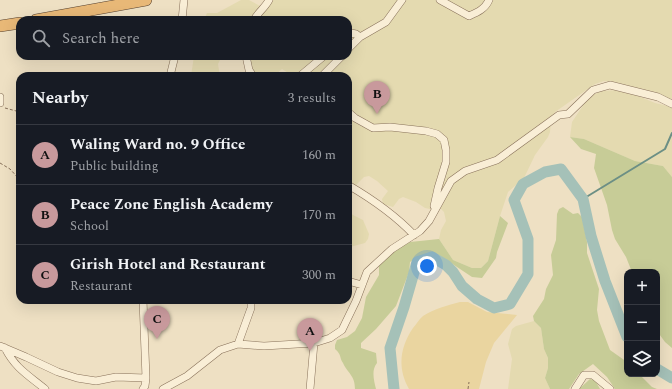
<!DOCTYPE html>
<html lang="en">
<head>
<meta charset="utf-8">
<style>
  body { margin:0; font-family:Spectral,serif; background:#20242c; color:#f1f3f6 }
  .controls { position:absolute; right:12px; bottom:12px; display:grid; overflow:hidden; border-radius:8px; box-shadow:0 4px 16px #0002 }
  .controls button { width:36px; height:36px; display:grid; place-items:center; padding:0; border:0; border-bottom:1px solid #363941; background:#171b24; color:#f1f3f6; font:20px sans-serif }
  .you { position:absolute; left:427px; top:266px; width:14px; height:14px; margin:-10px; border:3px solid #fff; border-radius:50%; background:#1a73e8; box-shadow:0 0 0 6px #1a73e833 }
  .badge { display:grid; place-items:center; width:26px; height:26px; border-radius:50%; background:#c8999c; color:#111; font-size:13px; font-weight:700 }
  .pin { position:absolute; translate:-50% -33px; filter:drop-shadow(0 1px 2px #0008) }
  .pin::after { content:''; position:absolute; top:21px; width:14px; height:12px; background:inherit; clip-path:polygon(0 0,100% 0,50% 100%) }
  .list { margin:0; padding:0; list-style:none }
  h2 { display:flex; justify-content:space-between; align-items:center; height:52px; margin:0; padding:0 16px; font-size:17px }
  h2 small { font-size:13px; font-weight:400; color:#9ea1a6 }
  .list li { display:grid; grid-template-columns:26px 1fr auto; gap:12px; align-items:center; box-sizing:border-box; height:60px; padding:0 16px; border-top:1px solid #363941 }
  .list b { display:block; font-size:15px; white-space:nowrap }
  .list p { margin:0; font-size:13px; white-space:nowrap; color:#9ea1a6 }
  .list em { font-size:13px; font-style:normal; color:#9ea1a6 }
  .icon { flex:none; width:22px; height:22px; fill:none; stroke:currentColor; stroke-width:2; stroke-linecap:round; stroke-linejoin:round }
  .map { position:relative; flex:none; width:672px; height:389px; overflow:hidden }
  .search { position:absolute; background:#171b24; box-shadow:0 4px 16px #0002; left:16px; top:16px; width:336px; height:44px; display:flex; align-items:center; gap:10px; box-sizing:border-box; padding:0 14px; border-radius:12px; color:#9ea1a6; font-size:15px }
  .panel { position:absolute; background:#171b24; box-shadow:0 4px 16px #0002; left:16px; top:72px; width:336px; height:232px; border-radius:12px }
  .map>svg:first-child { display:block }
  .farmland { fill:#e4dab0 }
  .green { fill:#c7cc97 }
  .sand { fill:#ead5a0 }
  .lines { fill:none; stroke-linecap:round; stroke-linejoin:round }
  .stream { stroke:#6c8f85; stroke-width:2 }
  .river { stroke:#a5c1b8; stroke-width:11 }
  .minor-casing { stroke:#88715a; stroke-width:8 }
  .trunk-casing { stroke:#56402e; stroke-width:12 }
  .path { stroke:#88715a; stroke-width:1; stroke-dasharray:3 2; stroke-linecap:butt }
  .minor { stroke:#f9eed6; stroke-width:7 }
  .trunk { stroke:#e8b877; stroke-width:11 }
</style>
</head>
<body>
<div class="map">
<svg width="672" height="389" viewBox="0 0 672 389">
  <rect width="100%" height="100%" fill="#eee0c3"/>
  <path class="farmland" d="M241,0H249L262,7L268,0H672V99L633,89L619,83L604,81L595,84L555,112L551,121L550,132L548,137L535,155L524,178L508,192L500,216L488,261L481,268L476,269L472,268L453,260L439,239L441,230L446,221L444,212L437,205H432L430,209L425,208L416,202L403,197L399,199L393,207L383,204L382,199L388,191L377,181L369,176L364,177L353,188L348,185V76H293L282,69L274,76H259L252,69L249,56H348V20H204L207,13H217Z
    M194,56H222L218,64L220,76H191Z
    M621,90L631,93L655,103L672,107V177L663,166L635,161L584,139L570,137L572,122L588,98L601,91Z
    M348,205L350,212L353,215L363,220L369,234L368,239L365,243L350,247L348,246Z
    M534,321L541,328L544,349L548,358V368L545,378L550,389H508L512,359L508,344L512,329L516,326Z"/>
  <path class="green" d="M570,137L584,139L635,161L663,166L672,177V348L665,342L657,331V272H632L626,257L615,239L612,230L607,205L594,168L596,154L581,149Z
    M563,207L573,214L578,213L582,217L587,242V253L599,289L597,310L599,321L610,350L627,362V374H639L652,387L657,389H615L607,377L593,364L579,374L569,389H550L545,378L548,368V358L544,349L541,328L534,321L533,316L544,299L546,289L553,275L551,255L556,240L557,214L559,209Z
    M500,216L508,223L497,252L496,258L482,278L472,277L439,255L428,254L414,259L410,262L409,272L396,306L376,329L361,343V348L376,353L377,363C371,370 374,381 376,389H355C355,375 348,374 343,363C339,357 342,355 335,349V345L337,340L347,337L355,331L362,318L366,297L379,275V265L384,257L410,242L439,239L453,260L472,268H481L488,261Z
    M590,379L595,380L600,389H579Z"/>
  <path class="sand" d="M460,302H468L487,312L517,315L494,343L486,362L479,389H409C397,368 400,347 413,328C416,325 419,319 423,316C434,309 448,305 460,302Z"/>
  <g class="lines">
    <path class="stream" d="M583,199L665,149L672,133"/>
    <path class="river" d="M657,369L672,378
      M394,389L390,348L404,307L417,262L432,257L446,265L453,272L462,286L477,299L494,308L510,304L528,274V239L514,200L523,184L545,172L561,169L583,199L591,236L605,281L627,337"/>
    <defs>
      <path id="minor" d="M440,0L469,16C478,12 485,9 489,0
        M182,20L184,0
        M254,20C258,12 265,8 269,0
        M348,36L351,33L356,34L360,37
        M348,49L360,37L386,22L402,0
        M246,56L249,70L253,76
        M170,76L175,56
        M300,76L324,56
        M322,76L342,56
        M0,97V103
        M348,112L355,118L373,128L390,127L426,131L437,134L444,140L446,150V162L438,188L434,206
        M348,185C372,199 395,215 414,235
        M348,281L362,285
        M238,344L251,308V300
        M0,346L26,357L58,372L77,378L96,381L116,377L146,378
        M5,348C15,368 28,375 45,389
        M143,389L145,386L146,378L143,300
        M163,389L187,376L220,350L238,344L264,346L314,343L330,338L342,330L356,301L367,272L392,249L420,231L429,221L451,181L465,171L497,160L559,115L568,114L593,90L610,85L658,97L672,104
        M310,389L314,343
        M575,389L584,375H593L610,389"/>
      <path id="trunk" d="M36,20L146,0
        M0,26L20,23"/>
    </defs>
    <use href="#minor" class="minor-casing"/>
    <use href="#trunk" class="trunk-casing"/>
    <path class="path" d="M5,108L20,112
      M0,163L10,169L20,180
      M468,389L469,382"/>
    <use href="#minor" class="minor"/>
    <use href="#trunk" class="trunk"/>
  </g>
</svg>
<div class="controls">
<button>+</button>
<button>−</button>
<button><svg class="icon" aria-label="layers" viewBox="0 0 24 24"><path d="M12 4l9 5-9 5-9-5zM3 14l9 5 9-5"/></svg></button>
</div>
<div class="you"></div>
<div class="pin badge" style="left:310px;top:351px">A</div>
<div class="pin badge" style="left:377px;top:114px">B</div>
<div class="pin badge" style="left:157px;top:339px">C</div>
<div class="search"><svg class="icon" aria-label="search" viewBox="0 0 24 24"><circle cx="10" cy="10" r="6"/><path d="M15 15l6 6"/></svg>Search here</div>
<section class="panel">
<h2>Nearby<small>3 results</small></h2>
<ul class="list">
<li><span class="badge">A</span><div><b>Waling Ward no. 9 Office</b><p>Public building</p></div><em>160 m</em></li>
<li><span class="badge">B</span><div><b>Peace Zone English Academy</b><p>School</p></div><em>170 m</em></li>
<li><span class="badge">C</span><div><b>Girish Hotel and Restaurant</b><p>Restaurant</p></div><em>300 m</em></li>
</ul>
</section>
</div>
</body>
</html>
